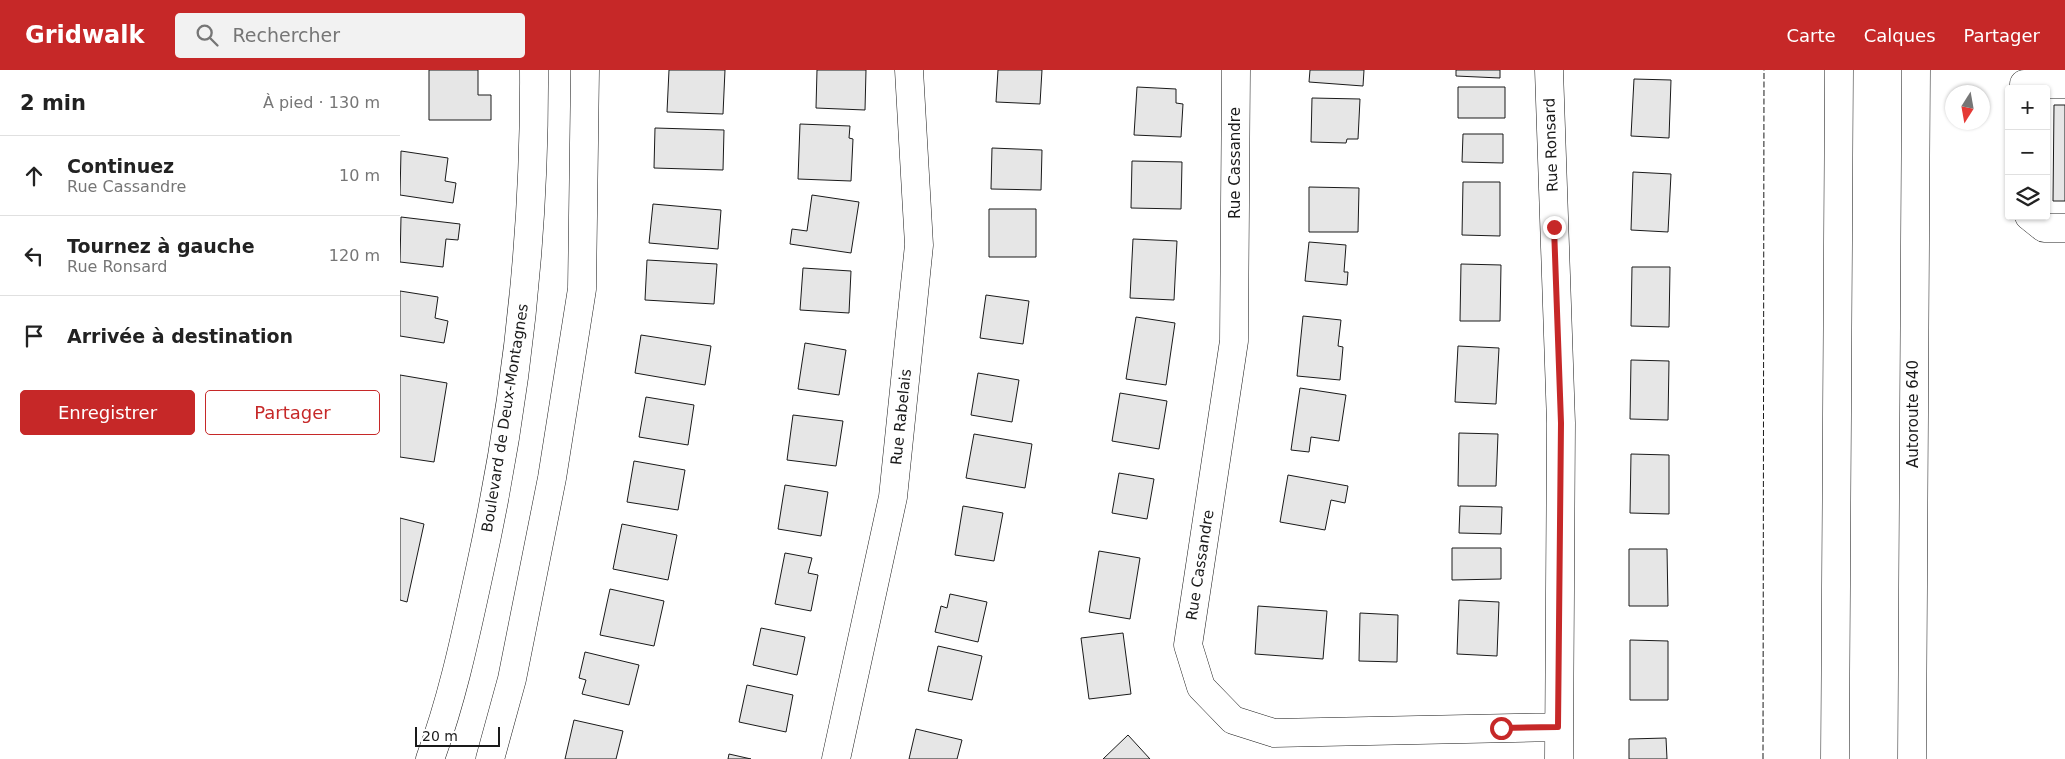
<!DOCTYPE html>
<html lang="fr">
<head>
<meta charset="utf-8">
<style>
  body { margin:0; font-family:"DejaVu Sans",sans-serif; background:#f2f2f2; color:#222 }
  .controls { position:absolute; right:15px; top:15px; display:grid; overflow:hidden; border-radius:5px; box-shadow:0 1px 4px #0004 }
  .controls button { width:45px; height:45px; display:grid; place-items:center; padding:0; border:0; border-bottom:1px solid #e0e0e0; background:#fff; color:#222; font:25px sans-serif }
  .compass { position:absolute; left:1545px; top:15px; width:45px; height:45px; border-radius:50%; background:#fff; box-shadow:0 1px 4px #0004; rotate:191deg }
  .scale { position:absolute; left:15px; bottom:12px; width:85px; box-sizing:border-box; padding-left:5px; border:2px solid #1a1a1a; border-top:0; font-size:14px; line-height:18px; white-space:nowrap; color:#1a1a1a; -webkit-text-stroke:4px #fff; paint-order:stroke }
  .stop { position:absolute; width:15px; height:15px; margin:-11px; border:4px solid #c62828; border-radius:50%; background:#fff }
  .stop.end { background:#c62828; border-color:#fff; box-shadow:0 1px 5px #0008 }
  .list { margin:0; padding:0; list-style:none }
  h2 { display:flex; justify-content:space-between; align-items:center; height:65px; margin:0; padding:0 20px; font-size:21px }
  h2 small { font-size:16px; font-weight:400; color:#767676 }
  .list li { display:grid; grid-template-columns:32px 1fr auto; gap:15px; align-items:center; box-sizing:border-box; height:80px; padding:0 20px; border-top:1px solid #e0e0e0 }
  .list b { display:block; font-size:19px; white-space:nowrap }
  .list p { margin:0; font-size:16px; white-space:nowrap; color:#767676 }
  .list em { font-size:16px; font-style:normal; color:#767676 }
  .actions { display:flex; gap:10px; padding:15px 20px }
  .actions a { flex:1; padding:11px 0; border:1px solid #c62828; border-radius:5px; text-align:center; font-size:18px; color:#c62828 }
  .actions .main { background:#c62828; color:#fff }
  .icon { flex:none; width:28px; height:28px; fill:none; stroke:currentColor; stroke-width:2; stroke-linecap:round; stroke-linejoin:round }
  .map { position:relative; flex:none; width:1665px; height:689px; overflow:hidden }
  header { display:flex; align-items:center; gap:30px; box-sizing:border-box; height:70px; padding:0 25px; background:#c62828; color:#fff }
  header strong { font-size:24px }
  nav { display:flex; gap:28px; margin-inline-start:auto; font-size:18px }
  .search { width:350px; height:45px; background:#f2f2f2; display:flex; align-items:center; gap:12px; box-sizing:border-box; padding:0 18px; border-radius:5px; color:#767676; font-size:19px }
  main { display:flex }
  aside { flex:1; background:#fff }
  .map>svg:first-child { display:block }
  .building { fill:#e6e6e6; stroke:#1a1a1a }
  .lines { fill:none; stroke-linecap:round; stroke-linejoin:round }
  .minor-casing { stroke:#1a1a1a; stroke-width:29 }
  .highway-casing { stroke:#1a1a1a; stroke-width:29 }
  .minor { stroke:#fff; stroke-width:28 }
  .highway { stroke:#fff; stroke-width:28 }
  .fence { stroke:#1a1a1a; stroke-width:1; stroke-dasharray:6 2.5; stroke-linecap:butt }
  .route { stroke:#c62828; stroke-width:6 }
  .labels { text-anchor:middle; stroke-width:4; stroke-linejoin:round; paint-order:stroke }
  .street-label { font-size:15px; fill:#1a1a1a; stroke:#fff }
</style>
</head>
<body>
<header>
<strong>Gridwalk</strong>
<div class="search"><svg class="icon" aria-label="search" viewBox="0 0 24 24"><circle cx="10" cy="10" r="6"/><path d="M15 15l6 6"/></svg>Rechercher</div>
<nav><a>Carte</a><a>Calques</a><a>Partager</a></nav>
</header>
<main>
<aside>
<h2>2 min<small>À pied · 130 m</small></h2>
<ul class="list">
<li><svg class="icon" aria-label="ahead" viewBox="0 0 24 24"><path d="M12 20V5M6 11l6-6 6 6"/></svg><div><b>Continuez</b><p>Rue Cassandre</p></div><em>10 m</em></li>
<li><svg class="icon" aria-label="left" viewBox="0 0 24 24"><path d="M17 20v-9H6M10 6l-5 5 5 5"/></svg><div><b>Tournez à gauche</b><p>Rue Ronsard</p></div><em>120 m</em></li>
<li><svg class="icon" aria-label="arrive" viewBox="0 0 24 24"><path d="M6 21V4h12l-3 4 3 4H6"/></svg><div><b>Arrivée à destination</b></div></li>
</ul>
<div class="actions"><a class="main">Enregistrer</a><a>Partager</a></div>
</aside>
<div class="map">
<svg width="1665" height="689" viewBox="0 0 1665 689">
  <rect width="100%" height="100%" fill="#fff"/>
  <path class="building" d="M29,0H78V25H91V50H29Z
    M269,0H325L323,44L267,42Z
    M417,0H466L465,40L416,38Z
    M598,0H642L640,34L596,32Z
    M910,0H964L963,16L909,12Z
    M1056,0H1100V8L1056,6Z
    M1234,9L1271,10L1269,68L1231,66Z
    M737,17L776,19V33L783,34L781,67L734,65Z
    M1058,17H1105V48H1058Z
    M912,28L960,29L958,69H947L946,73L911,72Z
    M1654,35H1665V131H1653Z
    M400,54L450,56L449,68L453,69L451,111L398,109Z
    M255,58L324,60L323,100L254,98Z
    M1063,64H1103V93L1062,92Z
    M592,78L642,80L641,120L591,119Z
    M1,81L48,88L45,111L56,113L53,133L0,125Z
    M732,91L782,92L781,139L731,138Z
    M1233,102L1271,104L1268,162L1231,160Z
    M1063,112H1100V166L1062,165Z
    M909,117L959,118L958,162H909Z
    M412,125L459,132L451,183L390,174L392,159L407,161Z
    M253,134L321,140L318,179L249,173Z
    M589,139H636V187H589Z
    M1,147L60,154L58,170L46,169L43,197L0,192Z
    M733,169L777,171L774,230L730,228Z
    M909,172L946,175L944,202H948L947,215L905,211Z
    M247,190L317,194L314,234L245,230Z
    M1061,194L1101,195L1100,251H1060Z
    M1232,197H1270L1269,257L1231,256Z
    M403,198L451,201L449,243L400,240Z
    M0,221L38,227L35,248L48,251L44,273L0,266Z
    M586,225L629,231L623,274L580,268Z
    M903,246L941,250L938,276L943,277L940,310L897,306Z
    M736,247L775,253L766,315L726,309Z
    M241,265L311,276L305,315L235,303Z
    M405,273L446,280L439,325L398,319Z
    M1058,276L1099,278L1096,334L1055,332Z
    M1231,290L1269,291L1268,350L1230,349Z
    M578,303L619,310L612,352L571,345Z
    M0,305L47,313L34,392L0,387Z
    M900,318L946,325L939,371L911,367L909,382L891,380Z
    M720,323L767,331L759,379L712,371Z
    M246,327L294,335L288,375L239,367Z
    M393,345L443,351L436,396L387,390Z
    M1059,363L1098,364L1096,416H1058Z
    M574,364L632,374L625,418L566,408Z
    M1231,384L1269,385V444L1230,443Z
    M234,391L285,400L278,440L227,432Z
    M719,403L754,409L747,449L712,443Z
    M888,405L948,416L945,433L931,430L925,460L880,452Z
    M385,415L428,422L421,466L378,459Z
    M563,436L603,443L594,491L555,485Z
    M1060,436L1102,437L1101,464L1059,463Z
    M0,448L24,454L7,532L0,530Z
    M222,454L277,465L268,510L213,499Z
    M1052,478H1101V509L1052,510Z
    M1229,479H1267L1268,536H1229Z
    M699,481L740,488L730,549L689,542Z
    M385,483L412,488L408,503L418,505L411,541L375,534Z
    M210,519L264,531L254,576L200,565Z
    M550,524L587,532L578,572L535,562L541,536L547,538Z
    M1059,530L1099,532L1097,586L1057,584Z
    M858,536L927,541L923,589L855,584Z
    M960,543L998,545L997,592L959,591Z
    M361,558L405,567L397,605L353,595Z
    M723,563L731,624L689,629L681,568Z
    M1230,570L1268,571V630H1230Z
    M538,576L582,586L572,630L528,621Z
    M185,582L239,595L229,635L182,624L186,610L179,608Z
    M347,615L393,625L386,662L339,652Z
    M174,650L223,661L216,689H165Z
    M516,659L562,670L557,689H509Z
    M728,665L750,689H703Z
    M1266,668L1267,689H1229V669Z
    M329,684L351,689H328Z"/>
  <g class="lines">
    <defs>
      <path id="minor" d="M836,0L834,271L788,575L801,617L833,650L874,663L1158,657
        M1149,0L1161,353L1159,689
        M1624,19V14H1665
        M1629,146L1644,158H1665
        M30,689C53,627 66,563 80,499C116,335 135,168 134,0
        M90,689L112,609L152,408L182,219L185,0
        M436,689L493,427L519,175L509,0"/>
      <path id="highway" d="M1435,689L1439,0
        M1512,689L1516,0"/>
    </defs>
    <use href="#minor" class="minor-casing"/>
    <use href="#highway" class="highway-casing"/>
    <use href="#minor" class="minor"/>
    <use href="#highway" class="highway"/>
    <path class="fence" d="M1363,689L1364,0"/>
  </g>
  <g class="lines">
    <path class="route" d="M1101,658L1158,657L1161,353L1154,157"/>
  </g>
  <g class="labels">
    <g class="street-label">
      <text transform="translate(1151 75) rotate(-92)" y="5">Rue Ronsard</text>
      <text transform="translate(835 93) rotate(-90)" y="5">Rue Cassandre</text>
      <text transform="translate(1513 344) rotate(-90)" y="5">Autoroute 640</text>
      <text transform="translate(501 347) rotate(-84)" y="5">Rue Rabelais</text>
      <text transform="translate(105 348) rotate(-81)" y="5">Boulevard de Deux-Montagnes</text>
      <text transform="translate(800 495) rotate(-81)" y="5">Rue Cassandre</text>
    </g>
  </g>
</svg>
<div class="controls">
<button>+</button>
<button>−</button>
<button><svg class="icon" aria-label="layers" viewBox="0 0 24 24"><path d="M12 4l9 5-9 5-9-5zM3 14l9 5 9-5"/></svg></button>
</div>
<svg class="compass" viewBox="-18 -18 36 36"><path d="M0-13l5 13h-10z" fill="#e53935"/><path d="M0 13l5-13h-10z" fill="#767676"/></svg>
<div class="scale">20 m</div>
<div class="stop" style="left:1101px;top:658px"></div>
<div class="stop end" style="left:1154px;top:157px"></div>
</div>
</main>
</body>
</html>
